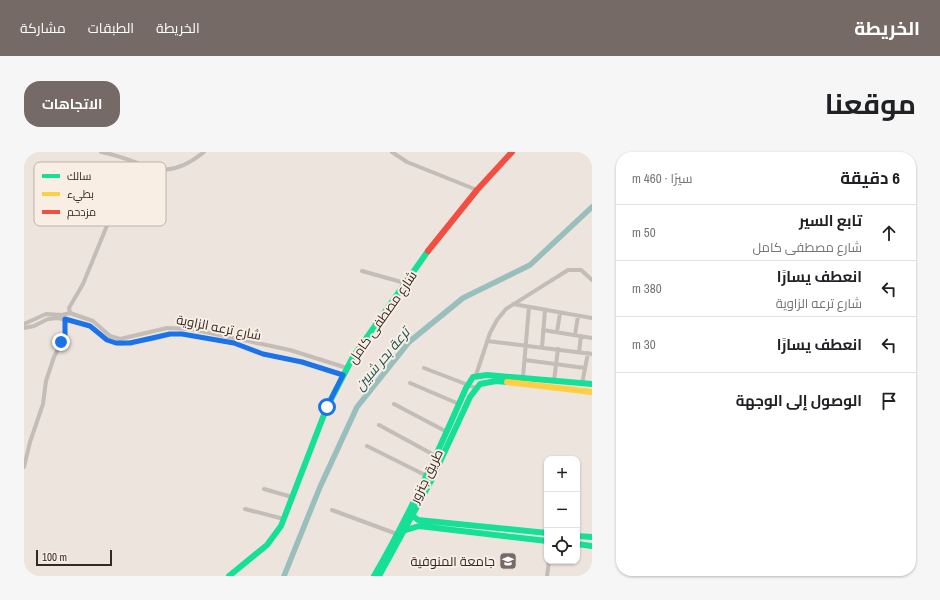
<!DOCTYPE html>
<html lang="ar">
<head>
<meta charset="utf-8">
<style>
  body { margin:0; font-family:"Archivo Narrow",Cairo,sans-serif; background:#f6f6f6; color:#202124; direction:rtl }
  .controls { position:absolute; right:12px; bottom:12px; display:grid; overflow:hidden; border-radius:8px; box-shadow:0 1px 3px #0004 }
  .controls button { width:36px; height:36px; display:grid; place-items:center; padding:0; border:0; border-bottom:1px solid #e0e0e0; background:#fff; color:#202124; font:20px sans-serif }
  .scale { position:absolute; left:12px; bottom:10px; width:76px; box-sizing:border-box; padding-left:4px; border:2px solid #352925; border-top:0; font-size:11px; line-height:14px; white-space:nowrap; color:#352925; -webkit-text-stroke:3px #f9eee4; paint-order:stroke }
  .stop { position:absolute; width:12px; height:12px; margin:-9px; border:3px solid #1a73e8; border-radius:50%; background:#fff }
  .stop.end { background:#1a73e8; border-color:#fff; box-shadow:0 1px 4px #0008 }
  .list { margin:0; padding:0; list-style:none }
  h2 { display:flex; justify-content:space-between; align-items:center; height:52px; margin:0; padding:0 16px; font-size:17px }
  h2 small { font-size:13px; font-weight:400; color:#757577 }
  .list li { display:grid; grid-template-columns:26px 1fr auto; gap:12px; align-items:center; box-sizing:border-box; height:56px; padding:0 16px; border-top:1px solid #e0e0e0 }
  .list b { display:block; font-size:15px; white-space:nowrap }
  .list p { margin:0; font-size:13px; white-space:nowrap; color:#757577 }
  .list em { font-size:13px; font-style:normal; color:#757577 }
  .icon { flex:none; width:22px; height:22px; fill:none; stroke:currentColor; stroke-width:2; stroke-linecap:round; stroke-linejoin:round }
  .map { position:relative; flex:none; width:568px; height:424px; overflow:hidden; direction:ltr; border-radius:16px }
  header { display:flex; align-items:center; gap:24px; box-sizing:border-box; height:56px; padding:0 20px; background:#756a65; color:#fff }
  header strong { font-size:19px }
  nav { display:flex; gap:22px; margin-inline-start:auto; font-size:14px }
  .intro { display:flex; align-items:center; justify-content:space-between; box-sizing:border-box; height:96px; padding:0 24px }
  h1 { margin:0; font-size:28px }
  .button { padding:10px 18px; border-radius:16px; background:#756a65; color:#fff; font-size:14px; font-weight:700 }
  main { display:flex; gap:24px; padding:0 24px }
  aside { flex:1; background:#fff; border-radius:16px; box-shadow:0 1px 3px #0004 }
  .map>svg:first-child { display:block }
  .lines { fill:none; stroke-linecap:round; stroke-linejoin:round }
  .canal { stroke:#99bfbd; stroke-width:5.5 }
  .street { stroke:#c4bcb7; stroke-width:4 }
  .fast { stroke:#16e098; stroke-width:6 }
  .slow { stroke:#ffcf43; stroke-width:6 }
  .jam { stroke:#f24e42; stroke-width:6 }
  .route { stroke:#1a73e8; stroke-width:5 }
  .labels { text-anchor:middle; stroke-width:4; stroke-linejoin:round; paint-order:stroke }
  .street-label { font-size:13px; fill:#352925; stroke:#f9eee4 }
  .poi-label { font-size:13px; fill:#352925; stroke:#f9eee4; text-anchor:end }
  .water-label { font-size:14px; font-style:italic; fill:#1a5657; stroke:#f9eee4 }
  .key { fill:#f9eee4; stroke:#beb3ab; stroke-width:1 }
  .key-label { font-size:11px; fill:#352925 }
</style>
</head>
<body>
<header>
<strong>الخريطة</strong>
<nav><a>الخريطة</a><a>الطبقات</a><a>مشاركة</a></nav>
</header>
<div class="intro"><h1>موقعنا</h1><a class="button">الاتجاهات</a></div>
<main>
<aside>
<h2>6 دقيقة<small>سيرًا · 460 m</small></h2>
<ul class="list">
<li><svg class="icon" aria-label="ahead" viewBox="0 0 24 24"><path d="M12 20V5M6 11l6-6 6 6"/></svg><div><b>تابع السير</b><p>شارع مصطفى كامل</p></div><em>50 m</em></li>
<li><svg class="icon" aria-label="left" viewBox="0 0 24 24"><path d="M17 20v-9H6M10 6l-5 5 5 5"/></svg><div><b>انعطف يسارًا</b><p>شارع ترعه الزاوية</p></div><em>380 m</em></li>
<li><svg class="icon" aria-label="left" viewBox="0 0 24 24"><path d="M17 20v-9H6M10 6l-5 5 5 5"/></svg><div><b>انعطف يسارًا</b></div><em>30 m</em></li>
<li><svg class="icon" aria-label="arrive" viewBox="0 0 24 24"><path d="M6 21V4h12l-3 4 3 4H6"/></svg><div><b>الوصول إلى الوجهة</b></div></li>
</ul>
</aside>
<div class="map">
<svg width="568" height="424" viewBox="0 0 568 424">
  <rect width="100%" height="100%" fill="#ece4dd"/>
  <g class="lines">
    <path class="canal" d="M260,424L296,335L333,255L385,190L439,146L506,113L568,55"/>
    <path class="street" d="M77,0C122,8 137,35 180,0
      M368,0L383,10L453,38
      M338,119L381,131
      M489,152L568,166
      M46,161L45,156L59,132L89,59L118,13
      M0,172L22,162L38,163L46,161L69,169L86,184L96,187L143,176L167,177L266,198L323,216
      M0,176L10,174L24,167L34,166L66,174L83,188L96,192L129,187L146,182H158L209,191L239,202L278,210L319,223
      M519,178L568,186
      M533,180L536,161
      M551,183L554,164
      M463,189L568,202
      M518,195L521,158
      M555,200L557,184
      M501,208L561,216
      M400,216L452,236
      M452,223L466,181L473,168L482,157L544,118H557L568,128
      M499,225L505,155
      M530,229L534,197
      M386,231L435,252
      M558,232L564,201
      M370,252L423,280
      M355,273L412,304
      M343,294L403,324
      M0,315L6,290L19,252L22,229L30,205L41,184V167
      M240,337L268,345
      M221,357L260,367
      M308,358L373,382
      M523,424L525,409"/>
    <path class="fast" d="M389,364L394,368L523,381
      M382,378L395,374L523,389
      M553,384L568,385
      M553,392L568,394
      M205,424L243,393L257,374L303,255L329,205L404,99
      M350,424C385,364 414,300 442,236L449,225L463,223L568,232
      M355,424L407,329L446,245L456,232L472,229L483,230"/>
    <path class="slow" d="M483,230L568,240"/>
    <path class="jam" d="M404,99L453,38L488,0"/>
  </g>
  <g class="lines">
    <path class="route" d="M37,190L41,184V167L66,174L83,188L92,191H106L146,182H158L210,191L239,202L278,210L319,223L303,255"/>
  </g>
  <defs>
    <symbol id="university-square" viewBox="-11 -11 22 22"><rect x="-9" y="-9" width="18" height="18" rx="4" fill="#756a65" stroke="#f9eee4"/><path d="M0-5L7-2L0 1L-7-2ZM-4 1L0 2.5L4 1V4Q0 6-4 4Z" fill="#fff"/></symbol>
  </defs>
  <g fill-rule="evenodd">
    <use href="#university-square" x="474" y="399" width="20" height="20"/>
  </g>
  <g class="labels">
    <g class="street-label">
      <text transform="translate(358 165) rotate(-55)" y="5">شارع مصطفى كامل</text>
      <text transform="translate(195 175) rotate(11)" y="5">شارع ترعه الزاوية</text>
      <text transform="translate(402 324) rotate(-64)" y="5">طريق جنزور</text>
    </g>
    <g class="poi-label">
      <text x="471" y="414">جامعة المنوفية</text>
    </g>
    <g class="water-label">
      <text transform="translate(358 207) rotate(-50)" y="5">ترعة بحر شبين</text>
    </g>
  </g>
  <rect x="10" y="10" width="132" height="64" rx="6" class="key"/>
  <rect x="18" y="22" width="18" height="4" fill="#16e098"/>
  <rect x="18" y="40" width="18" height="4" fill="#ffcf43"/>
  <rect x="18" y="58" width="18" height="4" fill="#f24e42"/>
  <g class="key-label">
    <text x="43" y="28">سالك</text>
    <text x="43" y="46">بطيء</text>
    <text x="43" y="64">مزدحم</text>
  </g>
</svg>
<div class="controls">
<button>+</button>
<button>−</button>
<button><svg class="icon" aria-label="locate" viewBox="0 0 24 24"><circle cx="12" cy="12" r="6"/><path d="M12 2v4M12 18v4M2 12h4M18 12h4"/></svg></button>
</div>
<div class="scale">100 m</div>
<div class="stop" style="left:303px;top:255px"></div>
<div class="stop end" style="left:37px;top:190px"></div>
</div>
</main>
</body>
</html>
